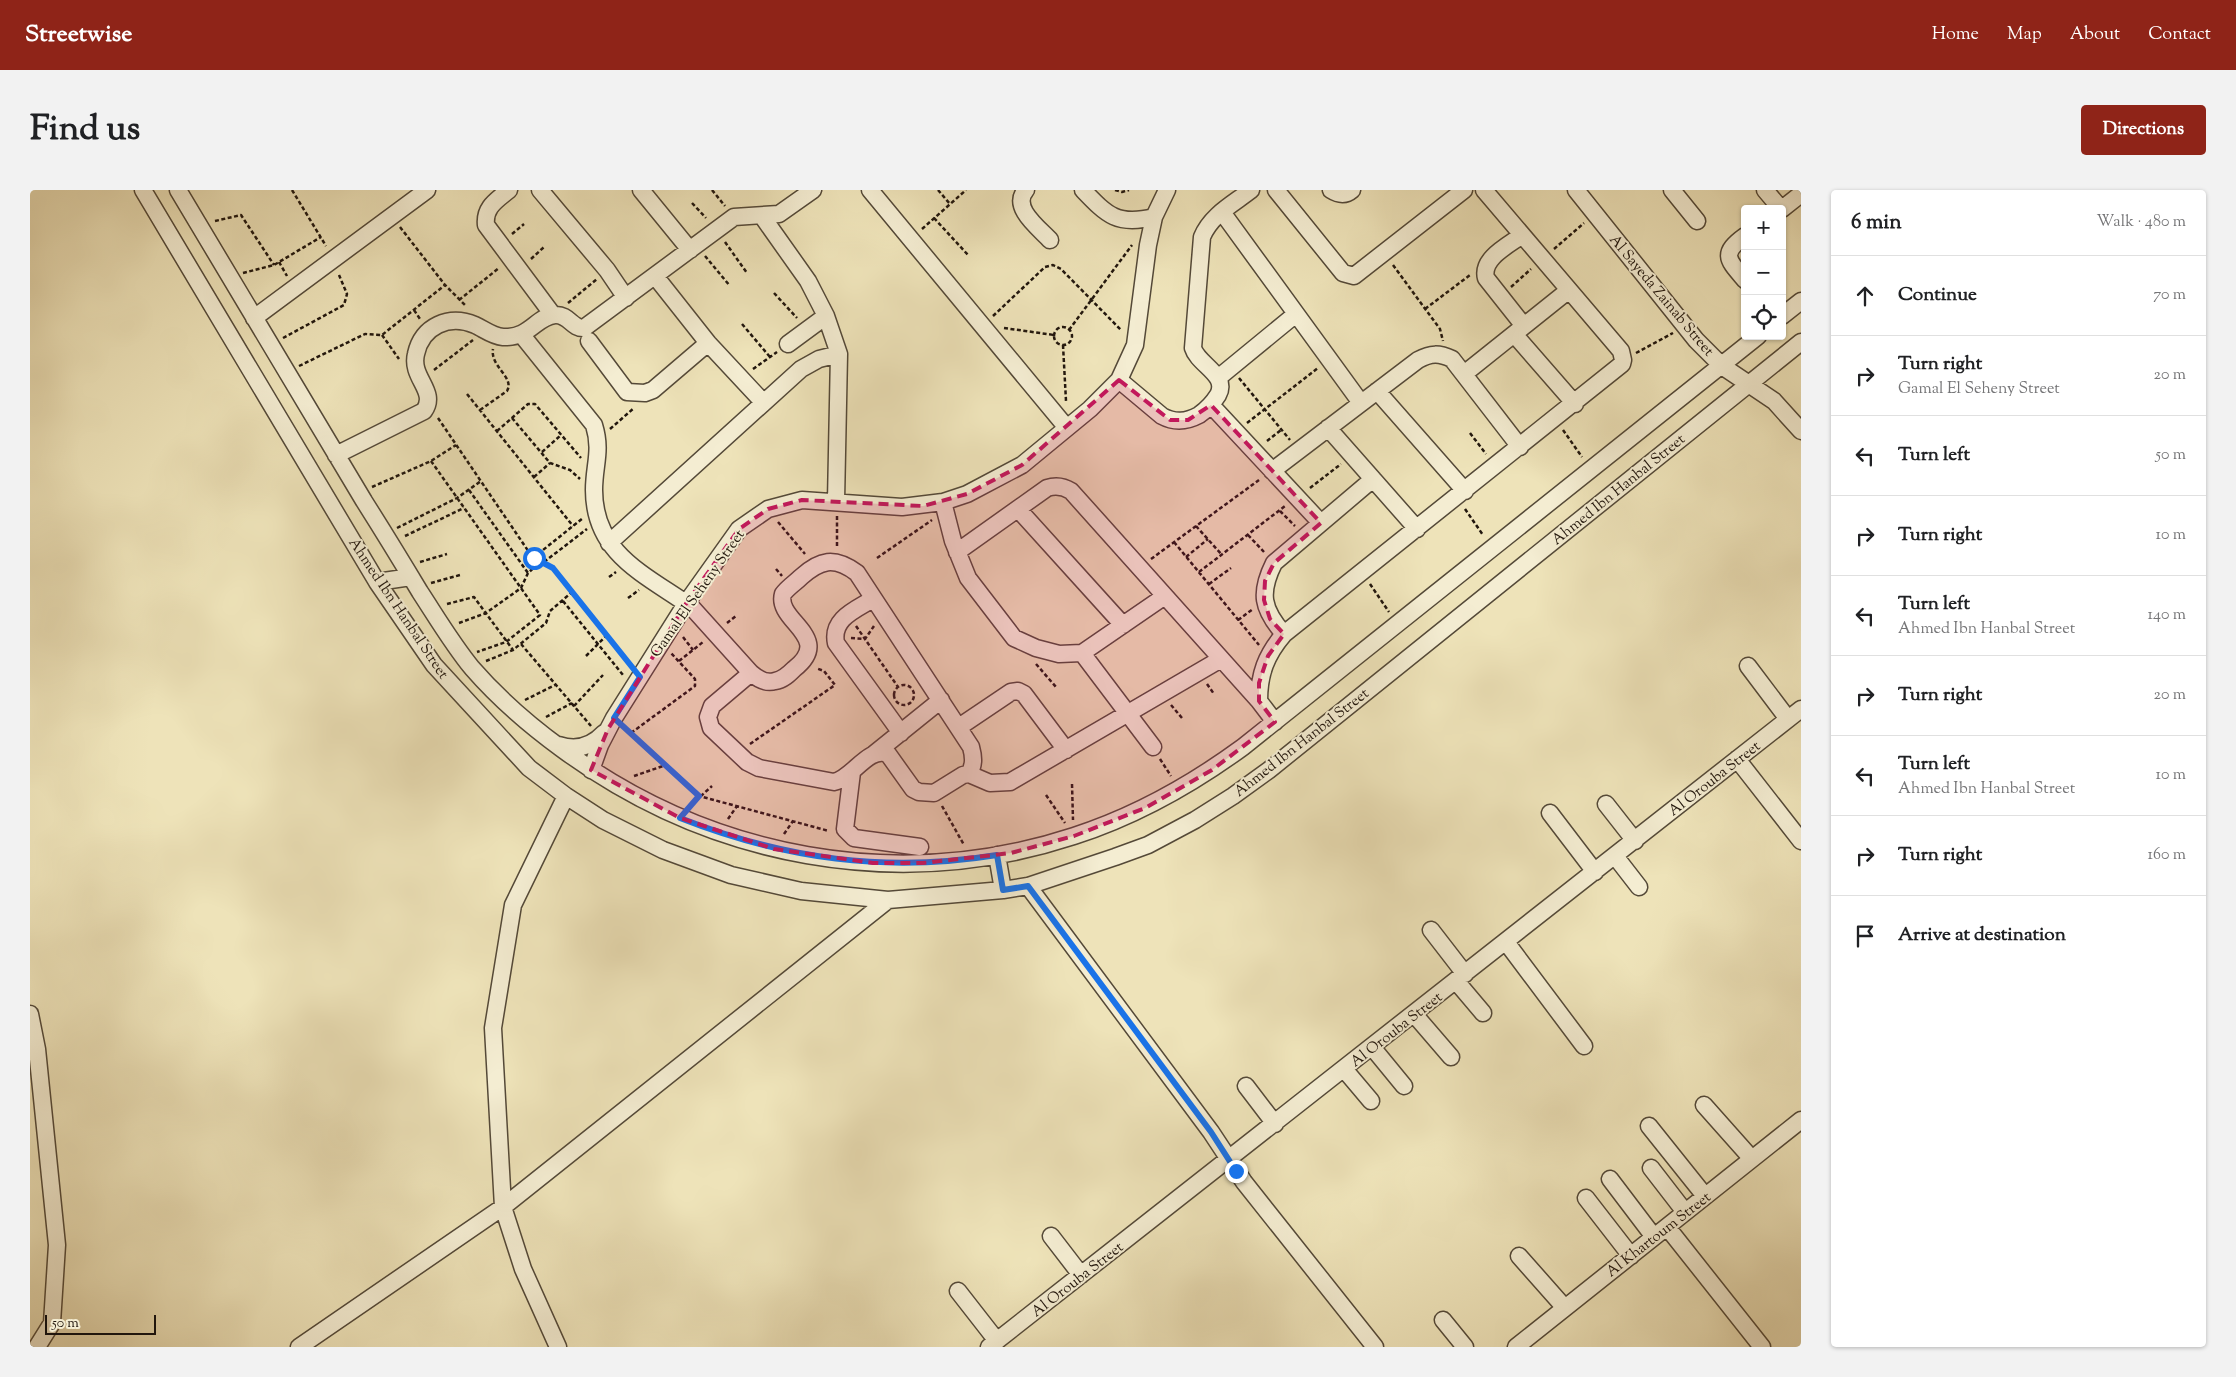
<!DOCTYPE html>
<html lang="en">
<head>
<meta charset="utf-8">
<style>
  body { margin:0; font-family:"Sorts Mill Goudy",serif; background:#f2f2f2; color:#202124 }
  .controls { position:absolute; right:15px; top:15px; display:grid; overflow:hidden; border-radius:5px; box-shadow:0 1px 4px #0004 }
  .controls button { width:45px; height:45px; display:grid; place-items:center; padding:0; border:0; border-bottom:1px solid #e0e0e0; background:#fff; color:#202124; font:25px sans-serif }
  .scale { position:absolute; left:15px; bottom:12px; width:111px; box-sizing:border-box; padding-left:5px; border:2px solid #21160d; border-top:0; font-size:14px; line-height:18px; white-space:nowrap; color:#21160d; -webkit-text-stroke:4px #f4edd2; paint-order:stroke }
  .stop { position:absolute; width:15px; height:15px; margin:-11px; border:4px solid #1a73e8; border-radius:50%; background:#fff }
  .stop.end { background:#1a73e8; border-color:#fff; box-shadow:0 1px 5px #0008 }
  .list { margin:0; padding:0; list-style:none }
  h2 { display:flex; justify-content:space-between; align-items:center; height:65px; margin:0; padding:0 20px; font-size:21px }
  h2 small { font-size:16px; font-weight:400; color:#757577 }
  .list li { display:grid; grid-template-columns:32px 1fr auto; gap:15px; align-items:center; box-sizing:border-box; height:80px; padding:0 20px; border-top:1px solid #e0e0e0 }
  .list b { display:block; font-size:19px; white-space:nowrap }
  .list p { margin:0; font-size:16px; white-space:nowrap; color:#757577 }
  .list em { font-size:16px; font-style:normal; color:#757577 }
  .icon { flex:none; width:28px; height:28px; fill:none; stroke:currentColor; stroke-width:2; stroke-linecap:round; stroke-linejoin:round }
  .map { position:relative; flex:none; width:1771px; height:1157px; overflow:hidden; border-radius:5px }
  header { display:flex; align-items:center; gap:30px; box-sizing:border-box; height:70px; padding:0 25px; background:#8f2418; color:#fff }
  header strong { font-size:24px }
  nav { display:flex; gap:28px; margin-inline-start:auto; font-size:18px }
  .intro { display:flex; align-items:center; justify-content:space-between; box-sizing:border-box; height:120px; padding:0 30px }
  h1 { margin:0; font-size:35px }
  .button { padding:12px 22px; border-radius:5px; background:#8f2418; color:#fff; font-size:18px; font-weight:700 }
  main { display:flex; gap:30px; padding:0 30px }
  aside { flex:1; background:#fff; border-radius:5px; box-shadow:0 1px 4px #0004 }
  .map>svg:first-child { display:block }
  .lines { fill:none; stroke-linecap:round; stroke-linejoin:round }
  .minor-casing { stroke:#544938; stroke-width:19 }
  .path { stroke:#21160d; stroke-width:2.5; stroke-dasharray:4 2.5; stroke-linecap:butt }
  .minor { stroke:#f4edd2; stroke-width:16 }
  .route { stroke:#1a73e8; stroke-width:6 }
  .marked { fill:#c2185b; fill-opacity:0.2; stroke:#c2185b; stroke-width:4; stroke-dasharray:10 6; stroke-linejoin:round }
  .labels { text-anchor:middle; stroke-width:4; stroke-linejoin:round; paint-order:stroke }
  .street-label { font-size:15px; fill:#21160d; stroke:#f4edd2 }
</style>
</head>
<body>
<header>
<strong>Streetwise</strong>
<nav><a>Home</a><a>Map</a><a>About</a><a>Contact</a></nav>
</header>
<div class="intro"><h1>Find us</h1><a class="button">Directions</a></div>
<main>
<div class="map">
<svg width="1771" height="1157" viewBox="0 0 1771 1157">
  <rect width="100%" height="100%" fill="#eee3b9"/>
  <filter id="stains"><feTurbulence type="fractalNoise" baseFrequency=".004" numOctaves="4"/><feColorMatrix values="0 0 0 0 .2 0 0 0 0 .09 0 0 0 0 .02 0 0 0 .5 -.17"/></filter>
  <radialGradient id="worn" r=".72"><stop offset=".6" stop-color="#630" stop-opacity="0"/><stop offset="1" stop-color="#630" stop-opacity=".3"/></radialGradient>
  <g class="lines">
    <defs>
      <path id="minor" d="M113,0L347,392L404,475L499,578L536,606L573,630L633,660L701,685L771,701L858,710L973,700L998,696L1085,667L1118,655L1165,630L1203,606L1239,580L1771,152
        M148,0C210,104 272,208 334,311C353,341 372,372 390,402C407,428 423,455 442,478C469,509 499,535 532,559C680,668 867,704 1044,646C1106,626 1161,595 1213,557L1728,146
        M479,0C467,10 454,17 456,35L523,125
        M510,0L577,80L596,108
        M611,0L660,60
        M840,0L1037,238
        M996,0C980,17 1010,39 1020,50
        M1053,0C1077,25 1087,36 1124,27
        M1246,0L1313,83L1324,86L1434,0
        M1301,0C1309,5 1315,6 1322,0
        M1546,0L1666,150L1692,176L1744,211L1771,241
        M1642,0L1667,31
        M1735,0L1751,19
        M1752,19L1771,4
        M1192,22L1331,213
        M732,26L778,91L796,126L809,164L806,311
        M1491,46C1477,56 1451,69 1456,88L1494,136
        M1715,46C1690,64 1698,70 1715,90
        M625,86L678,153L733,212
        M1752,126L1771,111
        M224,128L397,0
        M491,144L564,235C572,261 564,275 564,300C564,362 612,383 657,414
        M1484,144L1545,214
        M559,151L597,202L615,203L623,200L678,153
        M758,154L796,126
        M1434,184L1539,100
        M1188,188L1266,124
        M1089,190L1132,226C1145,233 1156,232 1169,225C1176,220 1183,213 1188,205C1199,185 1168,175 1163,158L1172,47C1181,25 1203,14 1221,0
        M1347,201L1435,301
        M1181,215L1291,333
        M1298,238L1387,339
        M306,265L394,221C408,201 380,188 386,164C392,136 419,124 445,135C454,139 462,146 473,147C501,148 505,127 525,125C539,124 542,139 554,138L704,27L749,24L783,0
        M1242,281L1388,170C1401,163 1409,163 1422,169L1490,257
        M913,312L923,351L938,388L984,448L1006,458L1029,464L1052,463L1135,406
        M988,319L1093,435
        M579,353L771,179L789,169L809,164
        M927,362L1017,298C1026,295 1033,296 1041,301L1229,511L1245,532
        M347,392L381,387
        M843,409C825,420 801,429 806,453L871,543
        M657,412L721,483C728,489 736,494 745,491C753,490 759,484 764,479C805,447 745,431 753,404C758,397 765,393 771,387C790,370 804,366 827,383L941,557C944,568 944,575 939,584
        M1254,444C1232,419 1229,403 1244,373L1343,289
        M1052,463L1123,557
        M1718,476L1758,529
        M721,483L682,516L678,527L681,538L717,572L729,578L804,592C823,588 838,556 858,564L883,599L889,602L904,603L933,585L939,584L960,593L980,592L1191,469
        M1229,511C1229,484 1236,465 1254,444L1592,174L1593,170L1591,161L1454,0
        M929,537L981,502L988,501L994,504L1036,560
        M529,555C547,561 562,556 574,543
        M844,564L911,510
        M1707,569L1771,651
        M561,580L570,555L584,528L657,412L709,339L738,319L772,310L872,317L913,312L937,304L992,275L1060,219L1089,190L1105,155L1118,55L1124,27L1137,0
        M822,582L815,639L824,648L890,657
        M1576,614L1605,651
        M1520,623L1565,682
        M967,665L973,700
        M1585,666L1609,697
        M998,696L1181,942L1214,992L1345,1157
        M1401,740L1435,784
        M1476,752L1554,856
        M1426,791L1453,823
        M0,824L7,859L27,1055L22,1133L7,1157
        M1384,824L1421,867
        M1342,857L1374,896
        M1314,879L1341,911
        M1216,896L1245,934
        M1674,915L1722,969
        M1619,936L1675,1006
        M1621,978L1655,1022
        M1580,989L1624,1047
        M1556,1008L1601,1066
        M1637,1037L1732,1157
        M1021,1046L1051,1085
        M1489,1066L1535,1118
        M928,1101L967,1151
        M1413,1130L1435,1157
        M269,1157L473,1017L858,710
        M528,1157L493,1079L473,1017L463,838L483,715L536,606
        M959,1157L1771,519
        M1486,1157L1771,930"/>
    </defs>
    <use href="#minor" class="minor-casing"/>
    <path class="path" d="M262,0L296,56
      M682,0L695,16
      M908,0L920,14
      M1085,0L1092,2L1099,0
      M662,13L676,28
      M904,28L938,65
      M185,31L211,25L244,75
      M370,37L415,95L436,116
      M892,39L936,0
      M482,44L494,34
      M695,52L717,83
      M1524,59L1554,33
      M675,66L700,96
      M501,69L514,57
      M249,72L257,86
      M1363,75L1410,139L1413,151
      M213,83L244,75L291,47
      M1481,97L1501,79
      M744,103L767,128
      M429,110L469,78
      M538,113L567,89
      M1395,119L1440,85
      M384,120L390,129
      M963,126L1015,77L1023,75L1031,79L1091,140
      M712,134L740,167
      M1024 146a9 9 0 1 1 18 0a9 9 0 1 1-18 0Z
      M974,138L1024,145
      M1039,140L1102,55
      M352,145L369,169
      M253,148L314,115L317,104L309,85
      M1033,155L1036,211
      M1606,163L1643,143
      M269,176L335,144L352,145L415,95
      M723,179L747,162
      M404,180L443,150
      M1209,188L1260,250
      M437,204L543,336
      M450,220L477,201C485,187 460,177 463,159
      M408,228L503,368L523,378L600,474
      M482,228L520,273L540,280L550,289
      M1217,233L1288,178
      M580,239L604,218
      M1533,240L1552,267
      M467,241L498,214H505L551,268
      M1440,243L1456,264
      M1237,251L1251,240
      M512,262L531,245
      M401,271L510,425L476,452L447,462
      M504,287L520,273
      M342,297L401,271L426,255
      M1280,298L1311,274
      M439,300L498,383
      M1435,319L1453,345
      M1250,321L1265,336
      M807,326V358
      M748,332L775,364
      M1166,336L1192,365
      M367,338L427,308L451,291
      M1218,345L1234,362
      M375,346L434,318
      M1144,352L1229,455
      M1156,367L1178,349
      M503,368L553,328
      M847,368L902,330
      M1121,369L1229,290
      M390,372L417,364
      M514,372L557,339
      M746,379L752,386
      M1169,382L1255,316
      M579,387L586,382
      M401,393L430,385
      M1179,394L1201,378
      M1340,394L1359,422
      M598,408L609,400
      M533,411L593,485
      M417,414L444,407L483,460
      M1208,430L1223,419
      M429,433L456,423L491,398L498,383L511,371
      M697,433L706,426
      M826,436L868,497
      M653,447L663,460
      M821,448L835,449L844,436
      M491,454L561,536
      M556,466L577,445
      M456,471L483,460L516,433L520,421L542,402
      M649,471L673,452
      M1006,474L1026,497
      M1177,494L1184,504
      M864 505a10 10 0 1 1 20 0a10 10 0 1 1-20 0Z
      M495,510L525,495
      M1141,515L1152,528
      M544,516L573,485
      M516,527L542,513
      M596,539L669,606L799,641
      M601,543L665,496V489L641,463
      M720,554L805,495L794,481L786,478
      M1130,569L1141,586
      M604,586L636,575
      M1042,594L1043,630
      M1016,605L1035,633
      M661,615L682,596
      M912,616L934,655
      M698,629L707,616
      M754,644L763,631"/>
    <use href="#minor" class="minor"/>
  </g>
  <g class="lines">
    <path class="route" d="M504,368L523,378L610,487L584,528L669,606L650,628C754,669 856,683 967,665L973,700L998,696L1181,942L1206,981"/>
  </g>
  <path class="marked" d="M1089,190L1140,230H1158L1181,215L1291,333L1244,373L1235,391L1234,410L1240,429L1254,444L1238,466L1229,493V511L1245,532L1182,580L1115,618L1044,646L981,663L893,673H843L744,659L650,628L561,580L578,539L657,412L709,339L738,319L772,310L893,316L937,304L992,275Z"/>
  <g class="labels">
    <g class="street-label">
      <text transform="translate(1632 105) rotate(50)" y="5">Al Sayeda Zainab Street</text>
      <text transform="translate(1588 299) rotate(-39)" y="5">Ahmed Ibn Hanbal Street</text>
      <text transform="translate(667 403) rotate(-55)" y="5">Gamal El Seheny Street</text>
      <text transform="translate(369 418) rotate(56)" y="5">Ahmed Ibn Hanbal Street</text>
      <text transform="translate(1271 552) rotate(-38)" y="5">Ahmed Ibn Hanbal Street</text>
      <text transform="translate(1684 588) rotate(-38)" y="5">Al Orouba Street</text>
      <text transform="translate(1366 839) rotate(-38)" y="5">Al Orouba Street</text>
      <text transform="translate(1628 1044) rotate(-38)" y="5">Al Khartoum Street</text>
      <text transform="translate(1047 1089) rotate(-38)" y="5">Al Orouba Street</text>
    </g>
  </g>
  <rect width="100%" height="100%" filter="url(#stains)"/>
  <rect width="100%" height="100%" fill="url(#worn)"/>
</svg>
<div class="controls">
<button>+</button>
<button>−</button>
<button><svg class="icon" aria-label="locate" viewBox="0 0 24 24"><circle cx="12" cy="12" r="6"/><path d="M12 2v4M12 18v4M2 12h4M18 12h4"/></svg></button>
</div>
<div class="scale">50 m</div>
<div class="stop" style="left:504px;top:368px"></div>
<div class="stop end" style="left:1206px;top:981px"></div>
</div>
<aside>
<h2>6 min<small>Walk · 480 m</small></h2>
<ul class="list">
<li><svg class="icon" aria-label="ahead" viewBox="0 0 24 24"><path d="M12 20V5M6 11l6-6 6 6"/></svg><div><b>Continue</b></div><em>70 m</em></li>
<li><svg class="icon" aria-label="right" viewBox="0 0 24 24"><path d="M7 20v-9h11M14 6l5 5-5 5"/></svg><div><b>Turn right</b><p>Gamal El Seheny Street</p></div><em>20 m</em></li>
<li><svg class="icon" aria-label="left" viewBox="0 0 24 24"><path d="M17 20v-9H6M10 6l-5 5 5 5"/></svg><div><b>Turn left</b></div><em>50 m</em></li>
<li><svg class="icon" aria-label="right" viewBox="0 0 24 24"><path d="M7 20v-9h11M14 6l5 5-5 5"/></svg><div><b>Turn right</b></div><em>10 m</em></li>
<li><svg class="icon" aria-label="left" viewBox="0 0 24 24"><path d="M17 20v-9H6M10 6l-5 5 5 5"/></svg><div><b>Turn left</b><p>Ahmed Ibn Hanbal Street</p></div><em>140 m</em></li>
<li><svg class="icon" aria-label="right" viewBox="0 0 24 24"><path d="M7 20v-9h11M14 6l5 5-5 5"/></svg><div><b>Turn right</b></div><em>20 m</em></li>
<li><svg class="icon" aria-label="left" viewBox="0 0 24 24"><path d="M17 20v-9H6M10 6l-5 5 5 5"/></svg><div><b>Turn left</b><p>Ahmed Ibn Hanbal Street</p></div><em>10 m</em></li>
<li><svg class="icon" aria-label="right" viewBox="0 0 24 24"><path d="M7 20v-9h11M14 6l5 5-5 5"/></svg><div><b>Turn right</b></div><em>160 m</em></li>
<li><svg class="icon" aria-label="arrive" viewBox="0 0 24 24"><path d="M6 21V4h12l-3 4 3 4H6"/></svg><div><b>Arrive at destination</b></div></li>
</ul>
</aside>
</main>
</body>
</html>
